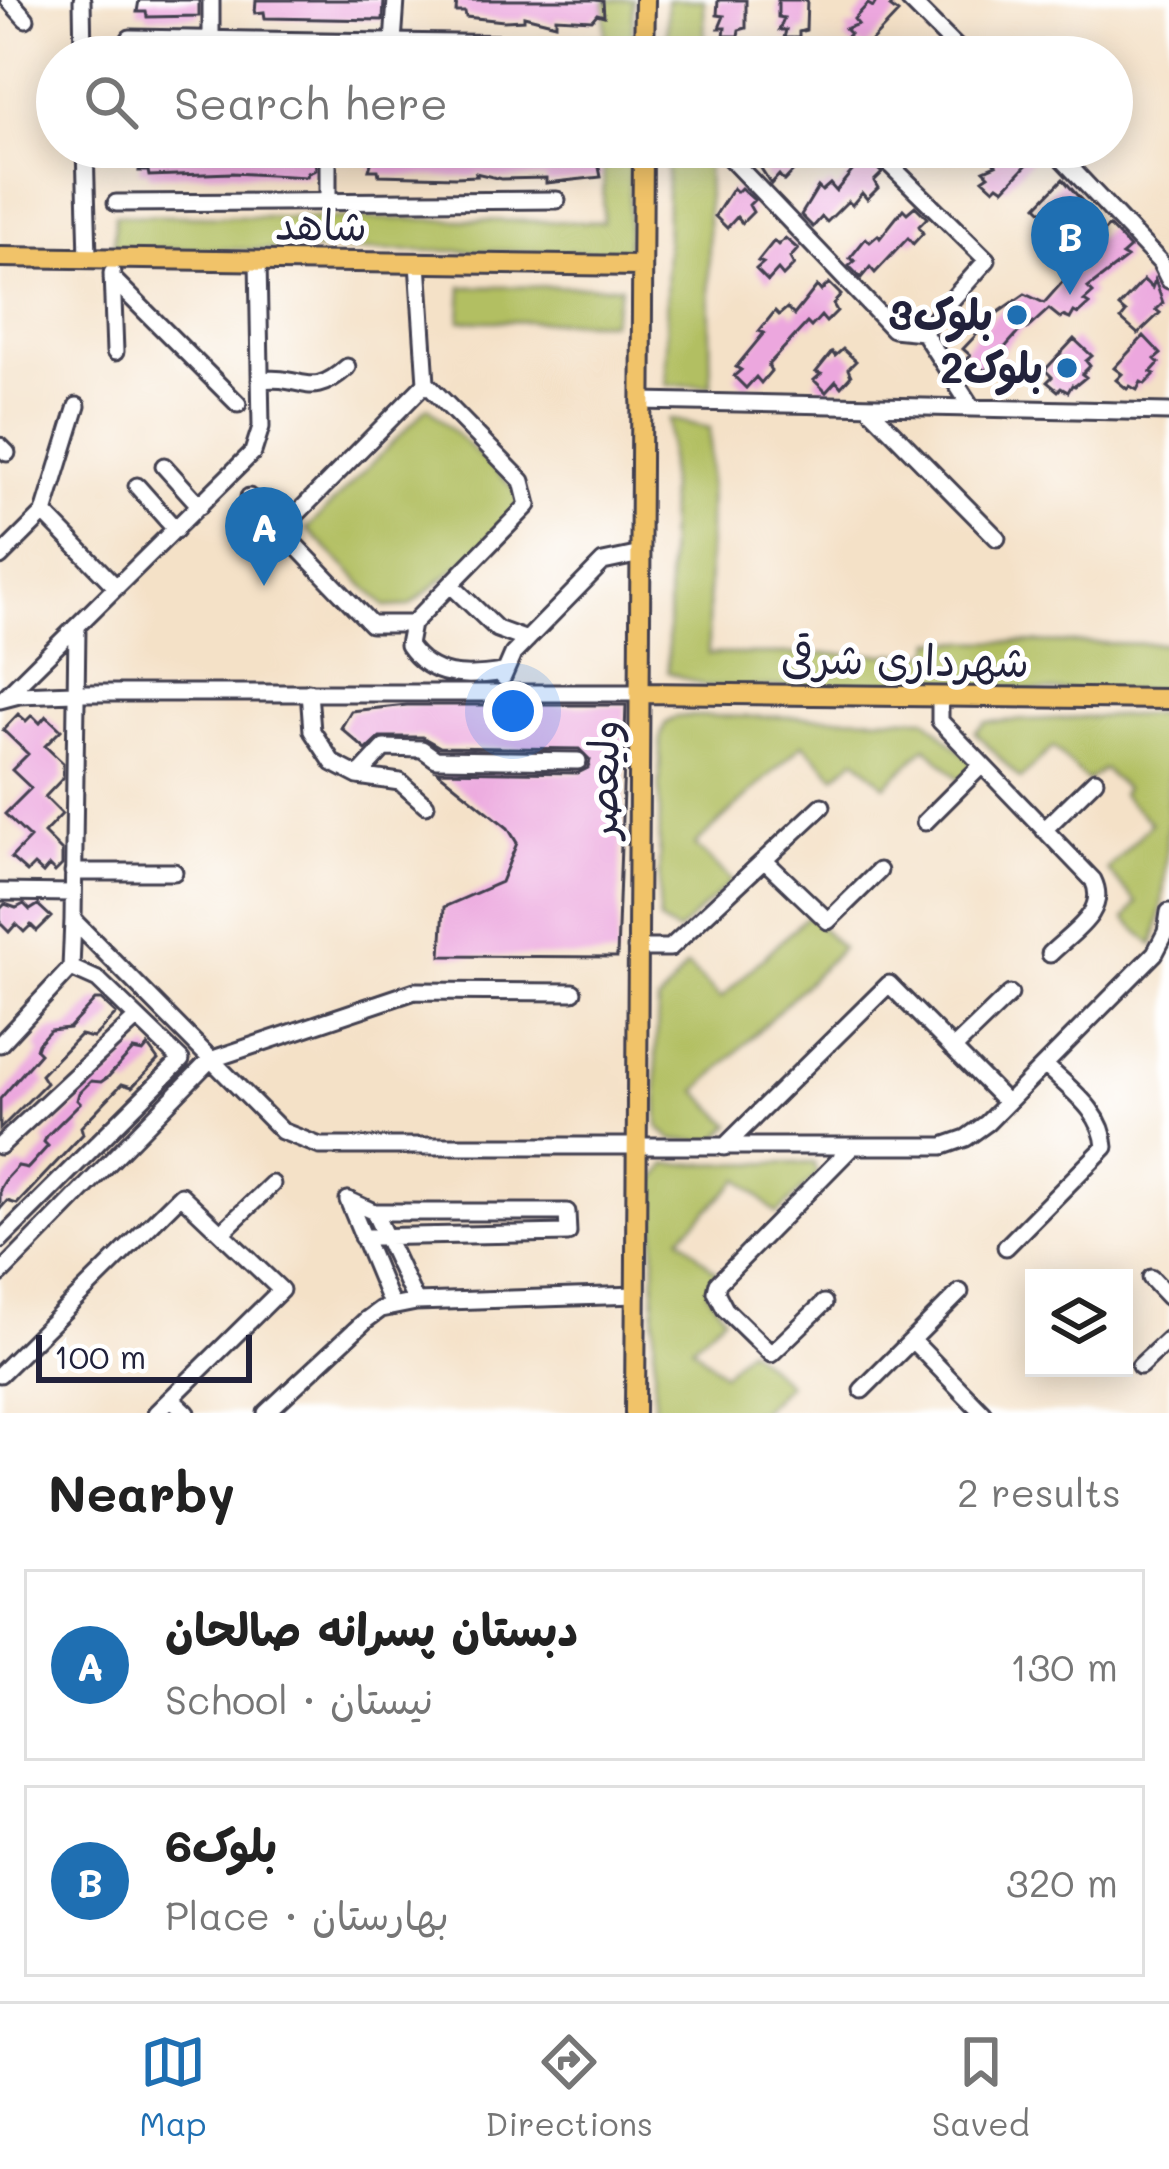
<!DOCTYPE html>
<html lang="en">
<head>
<meta charset="utf-8">
<style>
  body { margin:0; font-family:Mali,"Playpen Sans Arabic",sans-serif; background:#f2f2f2; color:#222 }
  .controls { position:absolute; right:36px; bottom:36px; display:grid; overflow:hidden; border-radius:0px; box-shadow:0 6px 30px #0003 }
  .controls button { width:108px; height:108px; display:grid; place-items:center; padding:0; border:0; border-bottom:3px solid #e0e0e0; background:#fff; color:#222; font:60px sans-serif }
  .scale { position:absolute; left:36px; bottom:30px; width:216px; box-sizing:border-box; padding-left:12px; border:6px solid #22223b; border-top:0; font-size:33px; line-height:42px; white-space:nowrap; color:#22223b; -webkit-text-stroke:9px #fff; paint-order:stroke }
  .you { position:absolute; left:513px; top:711px; width:42px; height:42px; margin:-30px; border:9px solid #fff; border-radius:50%; background:#1a73e8; box-shadow:0 0 0 18px #1a73e833 }
  .badge { display:grid; place-items:center; width:78px; height:78px; border-radius:50%; background:#1f6fb2; color:#fff; font-size:39px; font-weight:700 }
  .pin { position:absolute; translate:-50% -99px; filter:drop-shadow(0 3px 6px #0008) }
  .pin::after { content:''; position:absolute; top:63px; width:42px; height:36px; background:inherit; clip-path:polygon(0 0,100% 0,50% 100%) }
  .list { margin:0; padding:0; list-style:none }
  h2 { display:flex; justify-content:space-between; align-items:center; height:156px; margin:0; padding:0 48px; font-size:51px }
  h2 small { font-size:39px; font-weight:400; color:#767676 }
  .list li { display:grid; grid-template-columns:78px 1fr auto; gap:36px; align-items:center; box-sizing:border-box; height:192px; margin:0 24px 24px; padding:0 24px; border:3px solid #e0e0e0; border-radius:0px }
  .list b { display:block; font-size:45px; white-space:nowrap }
  .list p { margin:0; font-size:39px; white-space:nowrap; color:#767676 }
  .list em { font-size:39px; font-style:normal; color:#767676 }
  .icon { flex:none; width:66px; height:66px; fill:none; stroke:currentColor; stroke-width:2; stroke-linecap:round; stroke-linejoin:round }
  .map { position:relative; flex:none; width:1169px; height:1413px; overflow:hidden }
  .search { position:absolute; background:#fff; box-shadow:0 6px 30px #0003; left:36px; right:36px; top:36px; height:132px; display:flex; align-items:center; gap:30px; box-sizing:border-box; padding:0 42px; border-radius:66px; color:#767676; font-size:45px }
  .sheet { height:588px; background:#fff }
  nav { display:flex; justify-content:space-around; align-items:center; box-sizing:border-box; height:168px; border-top:3px solid #e0e0e0; background:#fff; font-size:33px; color:#767676 }
  nav a { display:grid; justify-items:center; gap:6px }
  nav .on { color:#1f6fb2 }
  .map>svg:first-child { display:block }
  .green { fill:#b2bf62; stroke:#6a704e; stroke-width:3 }
  .building { fill:#eca7de }
  .lines { fill:none; stroke-linecap:round; stroke-linejoin:round }
  .minor-casing { stroke:#423f50; stroke-width:21 }
  .major-casing { stroke:#423f50; stroke-width:24 }
  .minor { stroke:#fff; stroke-width:15 }
  .major { stroke:#f1c369; stroke-width:18 }
  .poi-dot { fill:#1f6fb2; stroke:#fff; stroke-width:4.5 }
  .labels { text-anchor:middle; stroke-width:10; stroke-linejoin:round; paint-order:stroke }
  .street-label { font-size:42px; fill:#22223b; stroke:#fff }
  .poi-label { font-size:42px; font-weight:bold; fill:#22223b; stroke:#fff; text-anchor:end }
</style>
</head>
<body>
<div class="map">
<svg width="1169" height="1413" viewBox="0 0 1169 1413">
  <rect width="100%" height="100%" fill="#fff"/>
  <filter id="ink" filterUnits="userSpaceOnUse"><feTurbulence type="fractalNoise" baseFrequency=".00833" numOctaves="2"/><feDisplacementMap in="SourceGraphic" scale="24" xChannelSelector="R" yChannelSelector="G"/><feConvolveMatrix kernelMatrix="1 2 1 2 8 2 1 2 1" color-interpolation-filters="sRGB"/></filter>
  <filter id="wash" filterUnits="userSpaceOnUse"><feTurbulence type="fractalNoise" baseFrequency=".004" numOctaves="4" result="noise"/><feDisplacementMap in="SourceGraphic" scale="48" xChannelSelector="R" yChannelSelector="G"/><feGaussianBlur stdDeviation="2.7" result="paint"/><feColorMatrix in="noise" values="0 0 0 0 0 0 0 0 0 0 0 0 0 0 0 0 0 1.4 0 .05"/><feComposite in="paint" operator="in"/></filter>
  <g filter="url(#wash)">
    <rect width="100%" height="100%" fill="#f4e1c7"/>
    <path class="green" d="M605,0H633L632,57H605Z
      M667,0H704L705,57H667Z
      M604,147H630L628,252L114,249L115,215L603,222Z
      M667,147H707L711,385H666Z
      M621,286L611,322L460,321L462,287Z
      M428,407L515,490L522,515L409,606L386,607L307,529Z
      M669,419L710,428L708,654H930L934,641L1169,644L1165,692L705,686L668,672Z
      M1159,714L1168,722C1169,774 1169,904 1153,945L1125,919L1137,903L1107,870L1151,823L1121,794L1125,789L1104,769L1087,781L1053,747L1020,779L975,732L986,722Z
      M677,716L925,718L976,766L960,780L926,747L885,786L856,758L835,776L803,744L695,845L732,881L677,932L659,921L660,739L665,724Z
      M808,915L842,948L697,1091L731,1125L715,1141L673,1140L659,1128L656,1054L658,1003L687,966L721,998Z
      M814,1163L817,1175L777,1214L740,1179L680,1237L718,1274L707,1292L724,1316L692,1346L723,1374L748,1348L788,1384L758,1413H654L655,1180L667,1164Z"/>
    <g id="blocks">
      <path class="building" d="M139,0H199V16L147,17L146,12H137Z
        M256,0H384L383,20L265,18L264,12L255,13Z
        M457,0H595L603,1L604,16L597,14L592,20L556,18V24L524,16V20L504,21L466,17L465,12H456Z
        M718,0H746V28L739,30L738,36H724L725,28H719L724,16L717,15Z
        M778,0H807L806,30L799,32V38H784L786,30H779L784,18L778,17Z
        M877,0H897L890,7L898,13L865,48L859,44L855,48L844,39L850,34L845,29L858,24L854,19L868,4L873,7Z
        M146,147H314L316,170L308,173L307,177L232,173L149,176L148,171H139L141,156L147,157Z
        M376,147H478V158L500,159V149L595,148L601,177L546,183V178L501,179L476,173L477,176L455,177L379,175L378,170H369Z
        M774,147H791L796,152L794,147H824L809,163L805,159L784,181L779,175L771,184L759,165Z
        M1004,147H1028L1037,154L1004,189L998,185L994,189L983,179L989,175L984,170L996,165L992,160Z
        M869,161L882,173L874,181L878,188L867,199L862,193L852,205L848,201L827,222L822,217L813,227L801,215L818,187L822,191L830,184L836,191L858,164L862,168Z
        M1063,179L1083,202L1074,210L1078,213L1068,222L1064,221L1060,228L1037,206Z
        M733,188L737,192L741,188L754,200L749,205L753,212L742,223L737,217L727,228L715,216Z
        M915,206L927,218L919,226L923,233L913,244L908,238L875,273L870,267L861,278L849,266L855,261L850,258L866,238L870,242L878,235L880,238L903,209L907,213Z
        M1109,226L1130,248L1122,255L1127,258L1088,288L1093,293L1084,301L1089,304L1078,314L1074,312L1070,319L1063,316L1060,318L1049,309L1027,329L1023,327L1000,353L1004,356L993,365L990,364L986,371L979,367L976,370L965,361L970,355L963,349L996,314L1025,294L1044,303L1073,270L1076,275L1093,258L1086,251Z
        M785,238L798,249L790,258L794,265L783,276L778,270L768,281L756,269L763,263L758,261L774,241L778,245Z
        M1144,280L1152,288L1155,280L1163,303L1156,310L1160,313L1138,334L1121,319L1126,313L1119,307Z
        M829,283L841,295L833,304L837,311L826,322L821,316L811,327L807,323L768,365L771,371L761,383L756,377L746,388L734,376L741,370L736,367L764,333L759,331L775,311L779,315L787,308L794,315L817,286L821,291Z
        M1144,336L1161,354L1155,359L1159,363L1151,372L1155,374L1145,384L1141,382L1137,390L1130,386L1127,389L1116,380L1122,374L1114,368Z
        M1074,339L1092,356L1086,361L1090,366L1082,374L1086,377L1075,386L1072,385L1068,392L1061,388L1058,391L1047,382L1052,377L1045,370Z
        M843,349L856,361L848,369L851,376L841,387L836,381L826,392L814,380L821,374L816,372L832,352L835,356Z
        M407,705H626L617,957L441,956L444,907L501,882L517,843L508,828L437,771L578,773L588,768L590,760L579,749L440,747L422,737H380L366,750L341,728L351,711Z
        M18,714L26,721L32,715L40,723L46,716L61,730L45,746L63,763V778L45,797L62,814L44,833L62,851V865L55,872L49,866L43,873L34,865L27,872L11,858L30,838L5,814L31,788L12,770L28,754L3,730Z
        M5,904L16,908L24,904L30,910L38,905L51,917L37,931L31,925L24,932L16,924L9,932L0,923V909Z
        M95,1000H101L116,1014L93,1038L80,1035L41,1075L46,1083L0,1129V1099L40,1053L36,1049L38,1043L50,1030L69,1028Z
        M148,1046L158,1060L132,1087L122,1084L81,1127L83,1134L17,1204L7,1201L0,1209V1189L6,1179L18,1166L28,1168L48,1146L44,1142L47,1136L80,1103L77,1100L79,1093L91,1081L101,1082L108,1077L133,1050L143,1052Z"/>
    </g>
  </g>
  <g filter="url(#ink)">
    <use href="#blocks" fill-opacity="0" stroke="#423f50" stroke-width="3"/>
    <g class="lines">
      <defs>
        <path id="minor" d="M9,0L26,19
          M82,0L83,57
          M909,0L966,57
          M130,38L583,45
          M211,57V0
          M392,57L396,0
          M85,147L88,258
          M328,147V200
          M872,147L987,260L923,332L970,405
          M1051,147L1160,262L1169,280
          M724,152L893,329L923,332
          M116,203L557,200
          M418,263L426,383L522,481L528,505L412,624L408,645C431,679 466,678 503,672
          M112,273L115,352
          M112,278L238,404
          M260,380C304,374 308,402 347,367
          M640,401L1169,412
          M869,408L997,538
          M0,446L7,453
          M164,466L200,506
          M137,486L176,530
          M249,497L371,624H412
          M44,513L116,587
          M280,531L426,383
          M0,557L44,513L77,406
          M451,585L497,629L527,640
          M77,628L73,920L282,1131L320,1146H943L966,1138L987,1123L1155,953L1166,932L1169,912
          M503,677L513,654L603,562L641,554
          M309,692L312,731L333,763L358,776L400,782L426,805
          M940,696V721L1093,880C1109,912 1071,933 1050,954
          M4,698L253,452L261,427L258,260
          M0,700L19,695L74,693H640
          M358,776L384,748L422,749L436,759L578,761
          M925,822L982,765
          M1044,830L1095,780
          M764,860L828,921L879,871
          M73,872H174
          M0,892L73,893
          M636,948H670L822,806
          M0,1044L71,968L73,920
          M953,1049L1010,994
          M0,1146L137,1018
          M724,1147L889,984L1007,1103
          M348,1200L374,1212H567L568,1233L362,1237
          M348,1200L392,1306
          M374,1212L416,1302
          M221,1233L272,1184
          M0,1240L181,1060L98,980L71,968
          M1006,1247L1105,1147C1103,1111 1069,1089 1045,1065
          M0,1274L210,1060L415,991L573,992
          M1151,1278L1169,1297
          M824,1303L771,1354L725,1309L716,1292L718,1283L853,1146
          M912,1340L983,1413
          M1140,1366L1169,1339
          M0,1374L181,1195L281,1290L156,1413
          M862,1390L960,1292
          M171,1398L187,1413
          M266,1413L366,1320L381,1309L416,1302L637,1295"/>
        <path id="major" d="M644,57L645,0
          M0,257L641,266
          M640,693L1169,699
          M635,1413L643,147"/>
      </defs>
      <use href="#minor" class="minor-casing"/>
      <use href="#major" class="major-casing"/>
      <use href="#minor" class="minor"/>
      <use href="#major" class="major"/>
    </g>
  </g>
  <g class="poi-dot">
    <circle cx="1017" cy="315" r="12"/>
    <circle cx="1067" cy="368" r="12"/>
  </g>
  <g class="labels">
    <g class="street-label">
      <text transform="translate(321 225) rotate(1)" y="15">شاهد</text>
      <text transform="translate(905 660) rotate(1)" y="15">شهرداری شرقی</text>
      <text transform="translate(603 779) rotate(-89)" y="15">ولیعصر</text>
    </g>
    <g class="poi-label">
      <text x="993" y="330">بلوک3</text>
      <text x="1043" y="383">بلوک2</text>
    </g>
  </g>
</svg>
<div class="controls">
<button><svg class="icon" aria-label="layers" viewBox="0 0 24 24"><path d="M12 4l9 5-9 5-9-5zM3 14l9 5 9-5"/></svg></button>
</div>
<div class="scale">100 m</div>
<div class="you"></div>
<div class="pin badge" style="left:264px;top:586px">A</div>
<div class="pin badge" style="left:1070px;top:295px">B</div>
<div class="search"><svg class="icon" aria-label="search" viewBox="0 0 24 24"><circle cx="10" cy="10" r="6"/><path d="M15 15l6 6"/></svg>Search here</div>
</div>
<section class="sheet">
<h2>Nearby<small>2 results</small></h2>
<ul class="list">
<li><span class="badge">A</span><div><b>دبستان پسرانه صالحان</b><p>School · نيستان</p></div><em>130 m</em></li>
<li><span class="badge">B</span><div><b>بلوک6</b><p>Place · بهارستان</p></div><em>320 m</em></li>
</ul>
</section>
<nav>
<a class="on"><svg class="icon" aria-label="map" viewBox="0 0 24 24"><path d="M3 6l6-2 6 2 6-2v14l-6 2-6-2-6 2zM9 4v14M15 6v14"/></svg>Map</a>
<a><svg class="icon" aria-label="directions" viewBox="0 0 24 24"><path d="M12 3l9 9-9 9-9-9zM9 14v-3h6M13 9l2 2-2 2"/></svg>Directions</a>
<a><svg class="icon" aria-label="saved" viewBox="0 0 24 24"><path d="M7 4h10v16l-5-4-5 4z"/></svg>Saved</a>
</nav>
</body>
</html>
